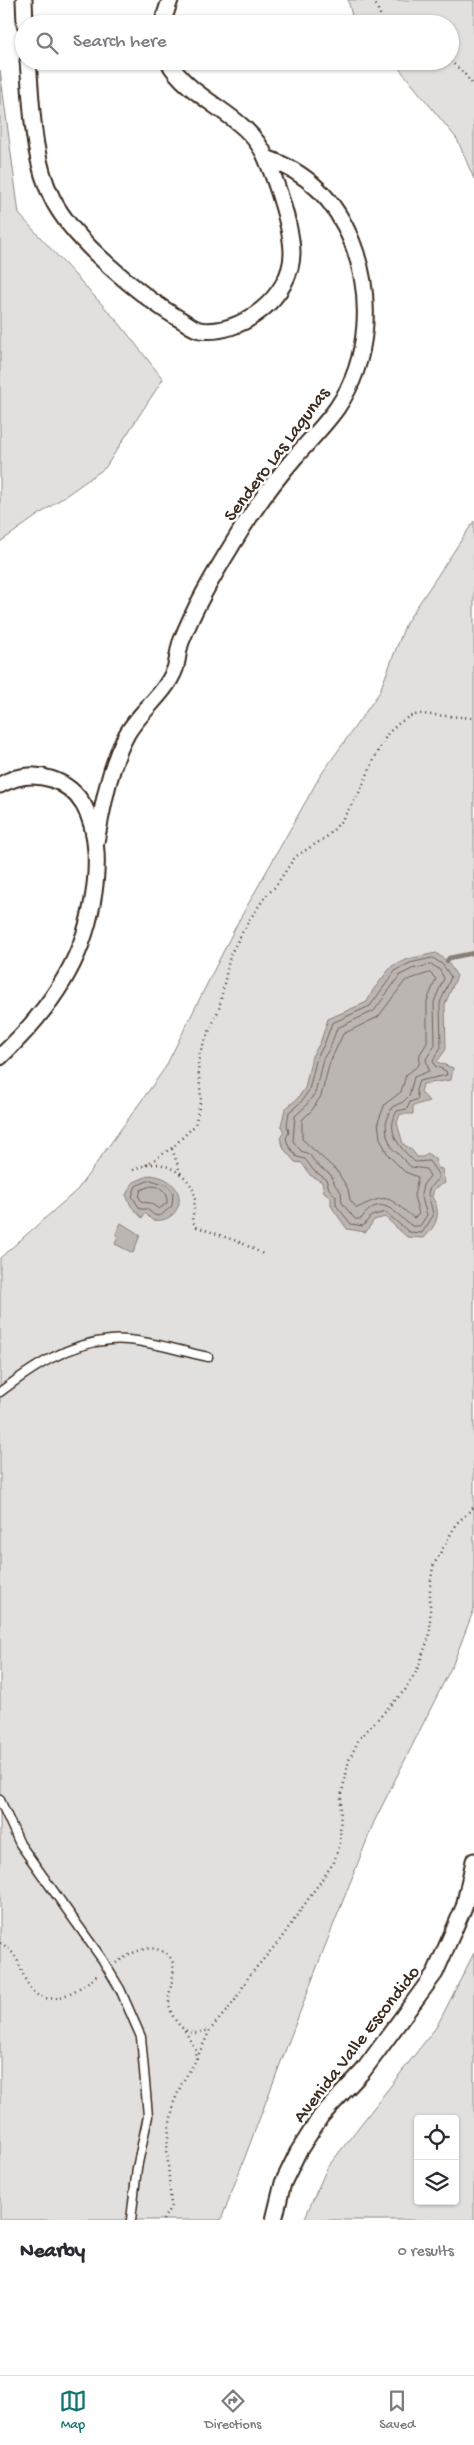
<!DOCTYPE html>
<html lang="en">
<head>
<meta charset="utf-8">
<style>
  body { margin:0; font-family:"Gochi Hand",sans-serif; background:#f7f7f7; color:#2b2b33 }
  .controls { position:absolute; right:15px; bottom:15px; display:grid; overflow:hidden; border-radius:5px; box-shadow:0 1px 4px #0004 }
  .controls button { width:45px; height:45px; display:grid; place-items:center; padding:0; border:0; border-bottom:1px solid #e1e1e2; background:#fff; color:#2b2b33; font:25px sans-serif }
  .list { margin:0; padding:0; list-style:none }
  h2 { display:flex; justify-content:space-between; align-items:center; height:65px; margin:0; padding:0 20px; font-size:21px }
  h2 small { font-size:16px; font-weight:400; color:#7c7c81 }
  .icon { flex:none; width:28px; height:28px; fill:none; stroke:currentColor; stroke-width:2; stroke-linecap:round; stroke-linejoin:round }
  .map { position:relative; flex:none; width:474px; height:2220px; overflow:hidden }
  .search { position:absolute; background:#fff; box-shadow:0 1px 4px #0004; left:15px; right:15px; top:15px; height:55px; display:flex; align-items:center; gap:12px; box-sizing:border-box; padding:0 18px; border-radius:28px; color:#7c7c81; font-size:19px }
  .sheet { height:155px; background:#fff }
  nav { display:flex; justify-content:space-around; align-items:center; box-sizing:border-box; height:70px; border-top:1px solid #e1e1e2; background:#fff; font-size:14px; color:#7c7c81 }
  nav a { display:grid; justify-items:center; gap:2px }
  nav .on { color:#0f766e }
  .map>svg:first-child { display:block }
  .green { fill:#e2e0de; stroke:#8e857e; fill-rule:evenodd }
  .water { fill:#bcb6b3; stroke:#887e77 }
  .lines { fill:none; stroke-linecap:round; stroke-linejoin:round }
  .shore { stroke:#6f625a; stroke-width:1 }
  .stream { stroke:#887e77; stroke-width:4.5 }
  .service-casing { stroke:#3b2a1e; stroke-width:11 }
  .minor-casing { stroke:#3b2a1e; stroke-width:19 }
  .path { stroke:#3b2a1e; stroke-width:2.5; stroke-dasharray:1 4; stroke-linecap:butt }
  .service { stroke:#fff; stroke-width:8 }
  .minor { stroke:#fff; stroke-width:15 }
  .labels { text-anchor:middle; stroke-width:5; stroke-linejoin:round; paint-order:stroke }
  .street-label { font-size:19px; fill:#3b2a1e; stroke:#fff }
</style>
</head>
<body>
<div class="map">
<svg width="474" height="2220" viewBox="0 0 474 2220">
  <rect width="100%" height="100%" fill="#fff"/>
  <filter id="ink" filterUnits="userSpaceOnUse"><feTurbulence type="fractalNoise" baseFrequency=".02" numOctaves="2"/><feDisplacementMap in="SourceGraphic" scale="10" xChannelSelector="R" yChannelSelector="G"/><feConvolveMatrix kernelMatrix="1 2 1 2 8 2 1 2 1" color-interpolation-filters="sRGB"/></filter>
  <g filter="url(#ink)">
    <path class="green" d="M348,0H474V179L457,139L393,61H450V24H354Z
      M0,70L19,214L119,323L163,379L105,468L0,542Z
      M474,521V1609L453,1664L374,1822L322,1954L221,2220H0V1258L77,1190L165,1068L237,924L320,776L379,693L406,623Z
      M474,1953V2220H304L327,2168L437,2026ZM418,2119H455V2201H418Z"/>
    <path class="water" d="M436,953L447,961L457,976L445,1004L446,1049L437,1062L453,1068L451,1080L423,1084L421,1092L429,1101L413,1106V1114H400L397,1123L403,1144L411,1149L417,1157H423L427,1153L435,1159L438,1168L442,1169L445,1183L434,1189L432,1197C442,1213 437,1225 424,1238L407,1237L385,1217L374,1220L366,1232L347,1229L331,1206V1197L324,1192L322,1182L310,1175L302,1163L295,1162L284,1149L280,1138L284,1132L281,1126L285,1109L297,1099L305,1088L312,1056L320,1043L328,1019L367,1002L373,990L392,966L408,959Z
      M150,1175C192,1179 185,1225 152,1220L145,1213L142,1218L131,1206L126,1195L132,1183Z
      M121,1223L140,1235L133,1253L115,1244L118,1236L116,1233Z"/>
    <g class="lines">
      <path class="shore" d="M433,958L443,965L451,977L440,1003L441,1047L433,1061L435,1066L446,1071L447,1075L419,1081L416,1090L418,1099L410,1102L407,1109L397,1111C385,1132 400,1148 415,1162L429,1161L438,1174V1179C420,1194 432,1198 433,1216L422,1233L409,1232L385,1212L371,1216L363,1226L351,1224L336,1205V1196L329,1189L326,1179L314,1171L305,1159L297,1157L288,1145L286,1138L289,1132L287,1125L289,1112L301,1102L309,1090L317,1057L324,1045L332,1023L370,1006L396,970L410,963Z
        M432,965L439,969L444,978L434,1002L435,1045L426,1059L429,1071L414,1077L409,1096L403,1102L392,1107L386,1123L387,1136L392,1148L411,1167L426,1169L430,1176L423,1185L421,1195L427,1215L420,1226H412C394,1213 381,1191 361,1219H355L342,1203L341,1192L335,1185L331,1175L318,1166L309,1154L301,1151L293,1141L295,1116L305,1107L315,1093L323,1059L330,1048L337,1028L374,1011L400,975L412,969Z
        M430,973L436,979L427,1001V1043L420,1054L419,1065L406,1075L401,1092L385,1104L378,1122L380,1138L388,1155L405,1172L418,1177L414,1196L419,1214L414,1218C387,1197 390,1192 357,1208L350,1200L348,1189L337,1171L302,1139V1120L312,1110L321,1096L330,1062L343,1034L378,1017L405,981Z
        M151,1180L167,1185L173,1192L172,1206L160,1216L154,1215L147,1209H140L132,1196L136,1186Z
        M151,1186L159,1187L167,1194V1203L159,1209L150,1203L142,1202L139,1197L141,1190Z"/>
      <path class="stream" d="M447,961L449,958L474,953"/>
      <defs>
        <path id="service" d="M0,1392C33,1367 67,1344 110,1340C136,1337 181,1351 208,1357
          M0,1800L20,1844L102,1959L120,1989L141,2037L148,2116L137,2168L131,2220"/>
        <path id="minor" d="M24,0L25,24
          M162,24L170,0
          M28,61C32,106 32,158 52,198C72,240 143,298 183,321C188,324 194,329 200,330C241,336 292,296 292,253C292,228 276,181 266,158C248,114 191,102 168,61
          M0,785C16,776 33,773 51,779C113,799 99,897 81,944C65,987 33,1026 0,1057
          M96,842C103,806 109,767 127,734C140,711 165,695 175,669C178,660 178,650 181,642C194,608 213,576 232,545C250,514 272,484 295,457C309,441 325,425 337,408C370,360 373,295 352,242C336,201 308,172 266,158
          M274,2220L283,2183L298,2152L321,2116L363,2071L435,1973L464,1907L474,1861"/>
      </defs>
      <use href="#service" class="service-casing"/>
      <use href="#minor" class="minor-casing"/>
      <path class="path" d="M374,0L384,24
        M450,61L463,72L474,86
        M172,1149L181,1174
        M146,1165L172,1148L195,1125L201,1098L198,1065L200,1052L219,1009L230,955L248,922L265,897L275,887L295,857L328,836L342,820L359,793L379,749L388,733L399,723L410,716L421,714L474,718
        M133,1170C140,1167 147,1164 155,1164C170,1164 191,1178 194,1193C196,1202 193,1213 192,1221L197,1227L242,1243L263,1254
        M0,1943C18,1952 19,1967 27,1983C44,2016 81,1988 99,1974
        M116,1963C131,1953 149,1942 165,1953C169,1955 173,1960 173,1965C175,1977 168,1991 169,2003C170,2015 181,2033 195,2033C199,2033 205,2031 210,2030
        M185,2031L195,2049L196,2059
        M163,2220L171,2206L167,2149L169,2128L174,2102L182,2083L196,2060L210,2030L234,2002L249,1976L280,1940L334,1862L340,1844L341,1797L349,1760L359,1739L405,1690L417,1670L430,1634V1587L433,1566L457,1523L474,1507"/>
      <use href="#service" class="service"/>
      <use href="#minor" class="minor"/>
    </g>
  </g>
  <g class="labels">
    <g class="street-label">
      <text transform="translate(275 453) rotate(-53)" y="7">Sendero Las Lagunas</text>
      <text transform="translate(355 2043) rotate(-52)" y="7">Avenida Valle Escondido</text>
    </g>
  </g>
</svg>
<div class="controls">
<button><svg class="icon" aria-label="locate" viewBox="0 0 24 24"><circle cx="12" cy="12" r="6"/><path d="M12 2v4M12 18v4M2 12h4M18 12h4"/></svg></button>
<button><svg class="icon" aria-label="layers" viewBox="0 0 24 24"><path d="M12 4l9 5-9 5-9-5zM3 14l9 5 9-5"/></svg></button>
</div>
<div class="search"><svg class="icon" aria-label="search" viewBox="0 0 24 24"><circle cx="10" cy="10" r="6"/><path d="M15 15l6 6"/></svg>Search here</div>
</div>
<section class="sheet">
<h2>Nearby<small>0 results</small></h2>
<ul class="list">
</ul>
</section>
<nav>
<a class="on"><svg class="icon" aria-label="map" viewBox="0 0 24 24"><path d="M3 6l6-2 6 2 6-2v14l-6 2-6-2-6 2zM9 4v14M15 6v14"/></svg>Map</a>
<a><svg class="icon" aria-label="directions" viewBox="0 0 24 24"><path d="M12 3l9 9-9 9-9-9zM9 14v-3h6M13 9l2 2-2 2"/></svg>Directions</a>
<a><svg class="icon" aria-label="saved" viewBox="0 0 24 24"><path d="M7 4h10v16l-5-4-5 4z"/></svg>Saved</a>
</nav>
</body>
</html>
